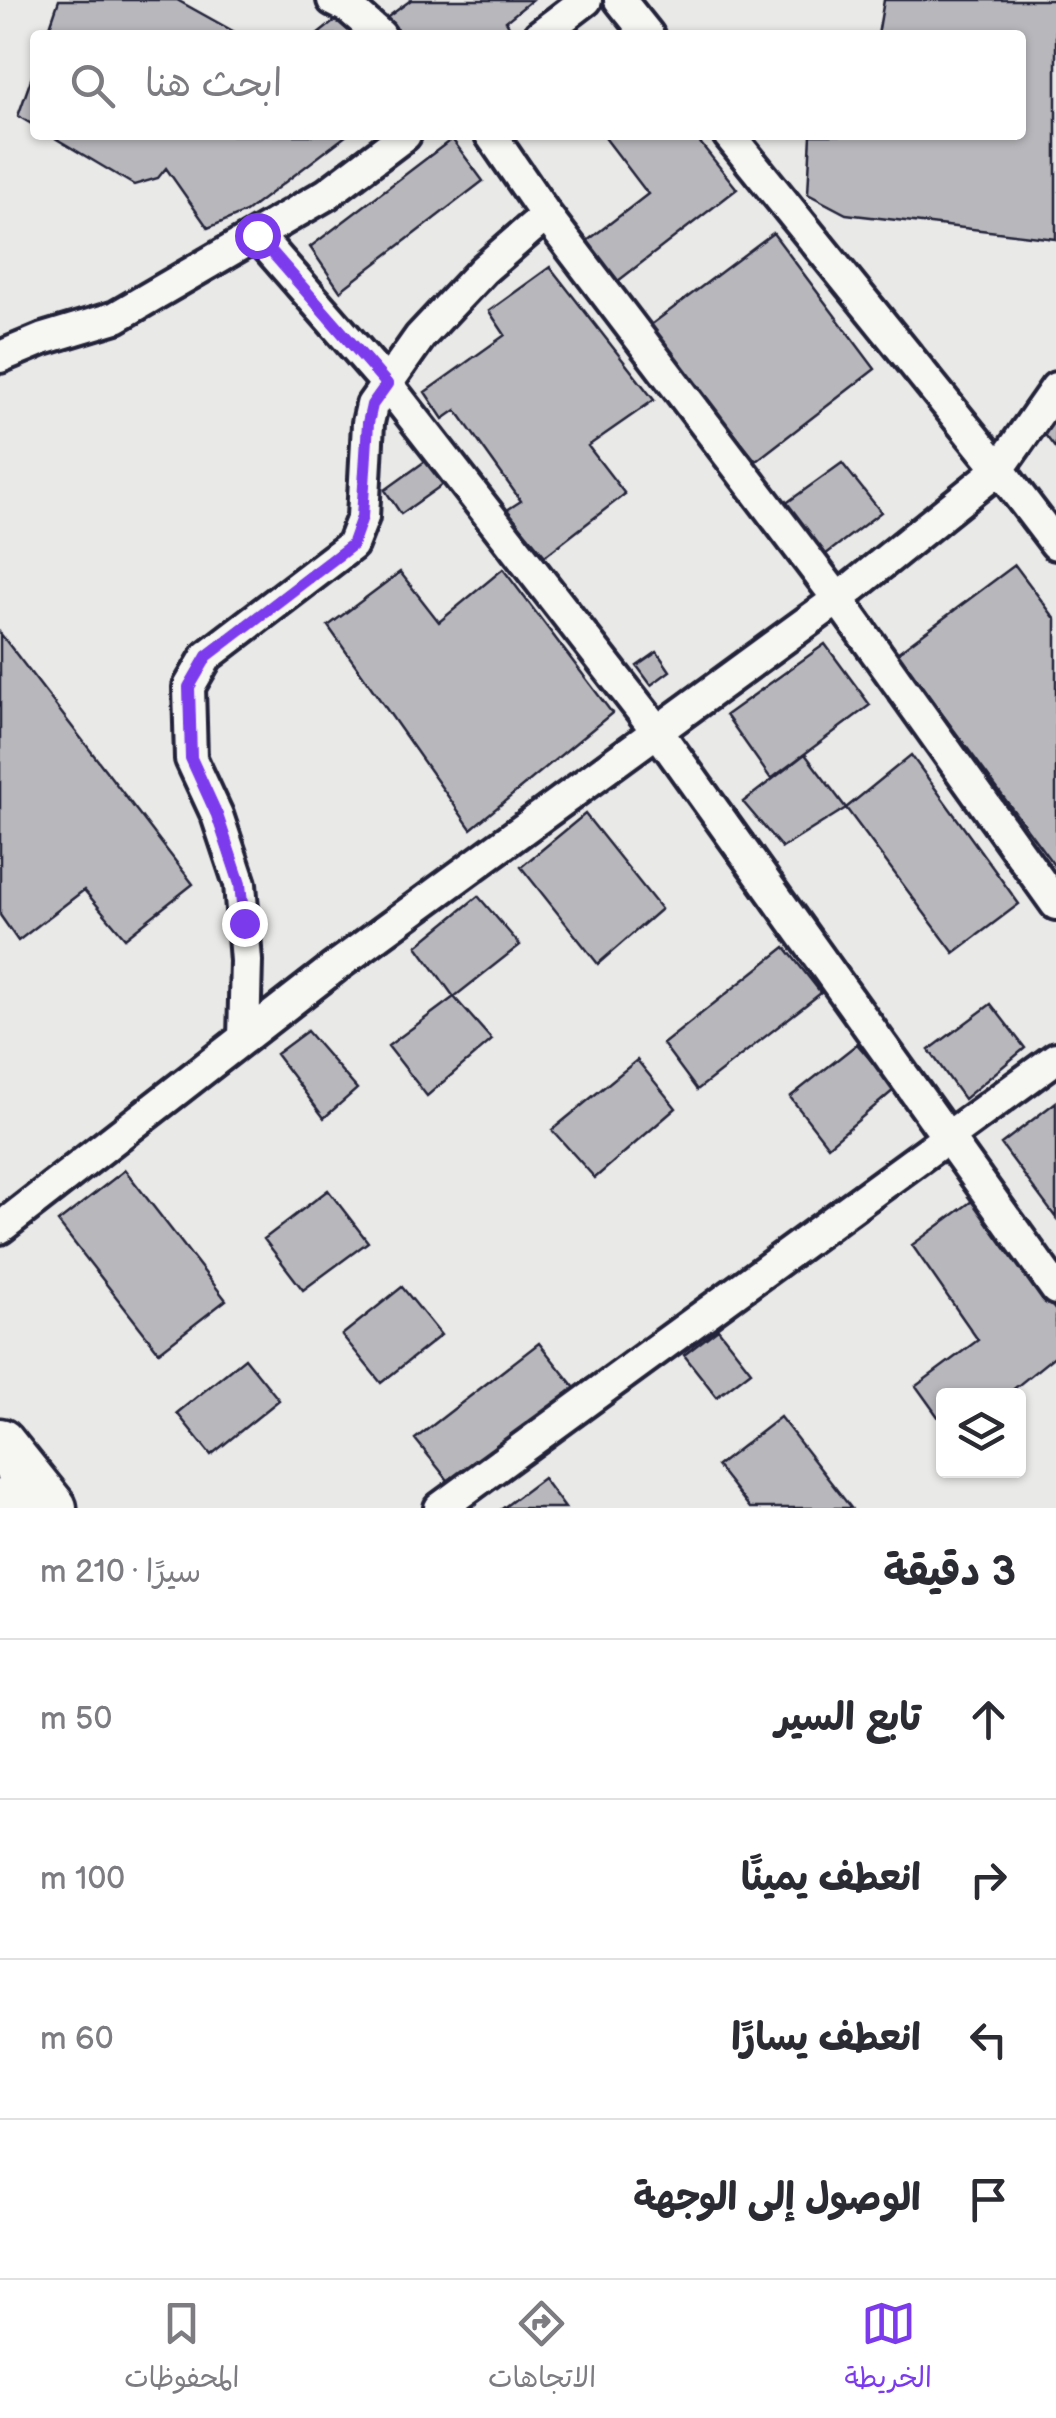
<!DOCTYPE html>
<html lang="ar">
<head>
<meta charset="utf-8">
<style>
  body { margin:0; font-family:"Balsamiq Sans","Playpen Sans Arabic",sans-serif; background:#f7f7f7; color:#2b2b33; direction:rtl }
  .controls { position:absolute; right:30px; bottom:30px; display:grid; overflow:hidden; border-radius:10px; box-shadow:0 2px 8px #0004 }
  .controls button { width:90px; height:90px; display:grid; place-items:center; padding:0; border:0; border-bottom:2px solid #e1e1e2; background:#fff; color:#2b2b33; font:50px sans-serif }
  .stop { position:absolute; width:30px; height:30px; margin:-22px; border:8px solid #7c3aed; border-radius:50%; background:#fff }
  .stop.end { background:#7c3aed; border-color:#fff; box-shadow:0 2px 10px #0008 }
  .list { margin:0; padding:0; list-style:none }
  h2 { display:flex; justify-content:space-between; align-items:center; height:130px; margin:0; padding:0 40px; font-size:42px }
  h2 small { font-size:32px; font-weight:400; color:#7c7c81 }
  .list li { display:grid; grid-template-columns:65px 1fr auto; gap:30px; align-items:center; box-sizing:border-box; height:160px; padding:0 40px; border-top:2px solid #e1e1e2 }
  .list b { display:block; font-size:38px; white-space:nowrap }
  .list em { font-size:32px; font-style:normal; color:#7c7c81 }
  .icon { flex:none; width:55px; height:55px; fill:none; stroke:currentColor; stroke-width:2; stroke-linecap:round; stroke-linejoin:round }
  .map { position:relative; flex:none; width:1056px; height:1508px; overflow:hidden; direction:ltr }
  .search { position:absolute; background:#fff; box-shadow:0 2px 8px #0004; left:30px; right:30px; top:30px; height:110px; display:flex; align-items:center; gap:25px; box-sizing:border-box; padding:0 35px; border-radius:10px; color:#7c7c81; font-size:38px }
  .sheet { height:770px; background:#fff }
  nav { display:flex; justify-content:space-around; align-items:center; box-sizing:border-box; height:140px; border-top:2px solid #e1e1e2; background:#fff; font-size:28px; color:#7c7c81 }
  nav a { display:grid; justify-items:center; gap:5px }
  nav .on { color:#7c3aed }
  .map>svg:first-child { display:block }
  .building { fill:#b8b8bc; stroke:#22223b; stroke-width:2.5 }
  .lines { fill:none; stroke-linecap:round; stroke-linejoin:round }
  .minor-casing { stroke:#22223b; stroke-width:38 }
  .primary-casing { stroke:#22223b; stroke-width:55 }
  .minor { stroke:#f6f6f2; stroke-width:30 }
  .primary { stroke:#f6f6f2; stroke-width:48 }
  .route { stroke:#7c3aed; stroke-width:12 }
</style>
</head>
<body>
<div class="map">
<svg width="1056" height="1508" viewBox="0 0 1056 1508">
  <rect width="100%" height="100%" fill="#e9e9e7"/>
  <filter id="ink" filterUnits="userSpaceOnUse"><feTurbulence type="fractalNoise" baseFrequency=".01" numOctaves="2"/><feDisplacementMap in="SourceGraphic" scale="20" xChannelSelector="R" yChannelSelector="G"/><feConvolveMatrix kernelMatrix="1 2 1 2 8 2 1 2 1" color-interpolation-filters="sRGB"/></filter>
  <g filter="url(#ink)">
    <path class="building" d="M59,0H177L240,35H47Z
      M411,0H532L506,21L510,28L500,35H396L385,19Z
      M884,0H1056V239L846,214L808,194L811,135H1021V35H878Z
      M341,16L356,35H317Z
      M35,68V126L18,116Z
      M50,135H347L246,212L208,228L166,168L158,178L134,185Z
      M603,135H694L737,189L609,288L578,248L648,194Z
      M452,139L483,181L340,291L310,247Z
      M773,233L875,369L756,461L648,327Z
      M550,267L654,400L588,446L625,494L545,556L507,510L521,501L456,410L443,419L425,392L505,335L489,311Z
      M1056,397V449L1043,432Z
      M431,457L449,480L401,514L385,490Z
      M842,463L881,512L821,558L785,504Z
      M1015,565L1056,620V868L897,653Z
      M503,569L612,713L471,829L328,626L400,572L439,622Z
      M0,633L193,884L125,938L84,890L18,941L0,915Z
      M825,644L870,705L771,779L726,715Z
      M657,652L670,671L651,685L637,666Z
      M805,754L846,808L782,848L743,802Z
      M911,755L1019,904L954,953L846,808Z
      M585,814L661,909L598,964L521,867Z
      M478,896L520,945L454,997L417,946Z
      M785,947L821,993L697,1090L663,1044Z
      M454,997L492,1040L427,1096L388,1046Z
      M991,1004L1025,1048L964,1099L929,1050Z
      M307,1031L357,1089L324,1118L276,1054Z
      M857,1044L895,1089L828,1146L790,1097Z
      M637,1060L676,1108L595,1178L552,1130Z
      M1056,1102V1218L1001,1144Z
      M125,1170L226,1300L159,1352L58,1222Z
      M328,1190L368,1242L303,1290L264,1239Z
      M972,1201L1056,1311V1355L1005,1396H944V1425L916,1386L978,1340L912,1245Z
      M402,1287L441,1335L381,1383L342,1335Z
      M718,1329L751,1371L717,1397L684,1355Z
      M539,1343L575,1388L451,1484L415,1439Z
      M245,1358L279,1400L211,1455L177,1413Z
      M780,1417L851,1508H750L717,1466Z
      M543,1478L565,1508H503Z"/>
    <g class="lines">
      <defs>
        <path id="minor" d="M333,0L349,8L380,35
          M620,0L648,35
          M540,35L586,0
          M729,135L999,469L1056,544
          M546,215L838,599L1056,904
          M257,235L387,384L658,732L1056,1289
          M0,357L43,339L116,317L327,194L405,135
          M244,1038L246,961L240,884L217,815L191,759L189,687L207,656L352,545L363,517L368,423L372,405L420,337L483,270L546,215L491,135
          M0,1228L335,967L838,599L999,469L1056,388
          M440,1508L1056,1058"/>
        <path id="primary" d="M0,1443L52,1508
          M0,1504L3,1508"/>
      </defs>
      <use href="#minor" class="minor-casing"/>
      <use href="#primary" class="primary-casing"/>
      <use href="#minor" class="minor"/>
      <use href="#primary" class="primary"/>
    </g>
  </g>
  <g class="lines" filter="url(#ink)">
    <path class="route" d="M244,923L240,884L217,815L191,758L189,687L207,656L352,545L362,517L368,423L372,405L387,384L257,235"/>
  </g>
</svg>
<div class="controls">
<button><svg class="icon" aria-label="layers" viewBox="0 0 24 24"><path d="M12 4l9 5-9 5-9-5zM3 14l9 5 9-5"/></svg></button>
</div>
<div class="stop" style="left:257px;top:235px"></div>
<div class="stop end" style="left:244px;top:923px"></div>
<div class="search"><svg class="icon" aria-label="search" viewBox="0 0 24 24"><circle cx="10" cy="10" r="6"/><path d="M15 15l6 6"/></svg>ابحث هنا</div>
</div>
<section class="sheet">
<h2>3 دقيقة<small>سيرًا · 210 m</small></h2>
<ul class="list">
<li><svg class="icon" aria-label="ahead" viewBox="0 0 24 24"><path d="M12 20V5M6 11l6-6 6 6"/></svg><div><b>تابع السير</b></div><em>50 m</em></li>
<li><svg class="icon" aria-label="right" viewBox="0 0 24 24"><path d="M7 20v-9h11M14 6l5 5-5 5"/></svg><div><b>انعطف يمينًا</b></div><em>100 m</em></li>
<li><svg class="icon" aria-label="left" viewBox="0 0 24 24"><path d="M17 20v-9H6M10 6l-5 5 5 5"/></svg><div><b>انعطف يسارًا</b></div><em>60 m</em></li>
<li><svg class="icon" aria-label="arrive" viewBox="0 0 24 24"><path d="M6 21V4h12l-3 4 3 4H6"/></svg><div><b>الوصول إلى الوجهة</b></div></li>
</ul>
</section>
<nav>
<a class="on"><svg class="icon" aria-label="map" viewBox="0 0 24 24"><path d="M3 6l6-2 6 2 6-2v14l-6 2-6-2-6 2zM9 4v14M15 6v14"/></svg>الخريطة</a>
<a><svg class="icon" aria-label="directions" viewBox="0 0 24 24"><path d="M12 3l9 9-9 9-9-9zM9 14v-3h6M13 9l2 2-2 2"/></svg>الاتجاهات</a>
<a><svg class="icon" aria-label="saved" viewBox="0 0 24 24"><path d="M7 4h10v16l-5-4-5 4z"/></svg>المحفوظات</a>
</nav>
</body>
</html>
